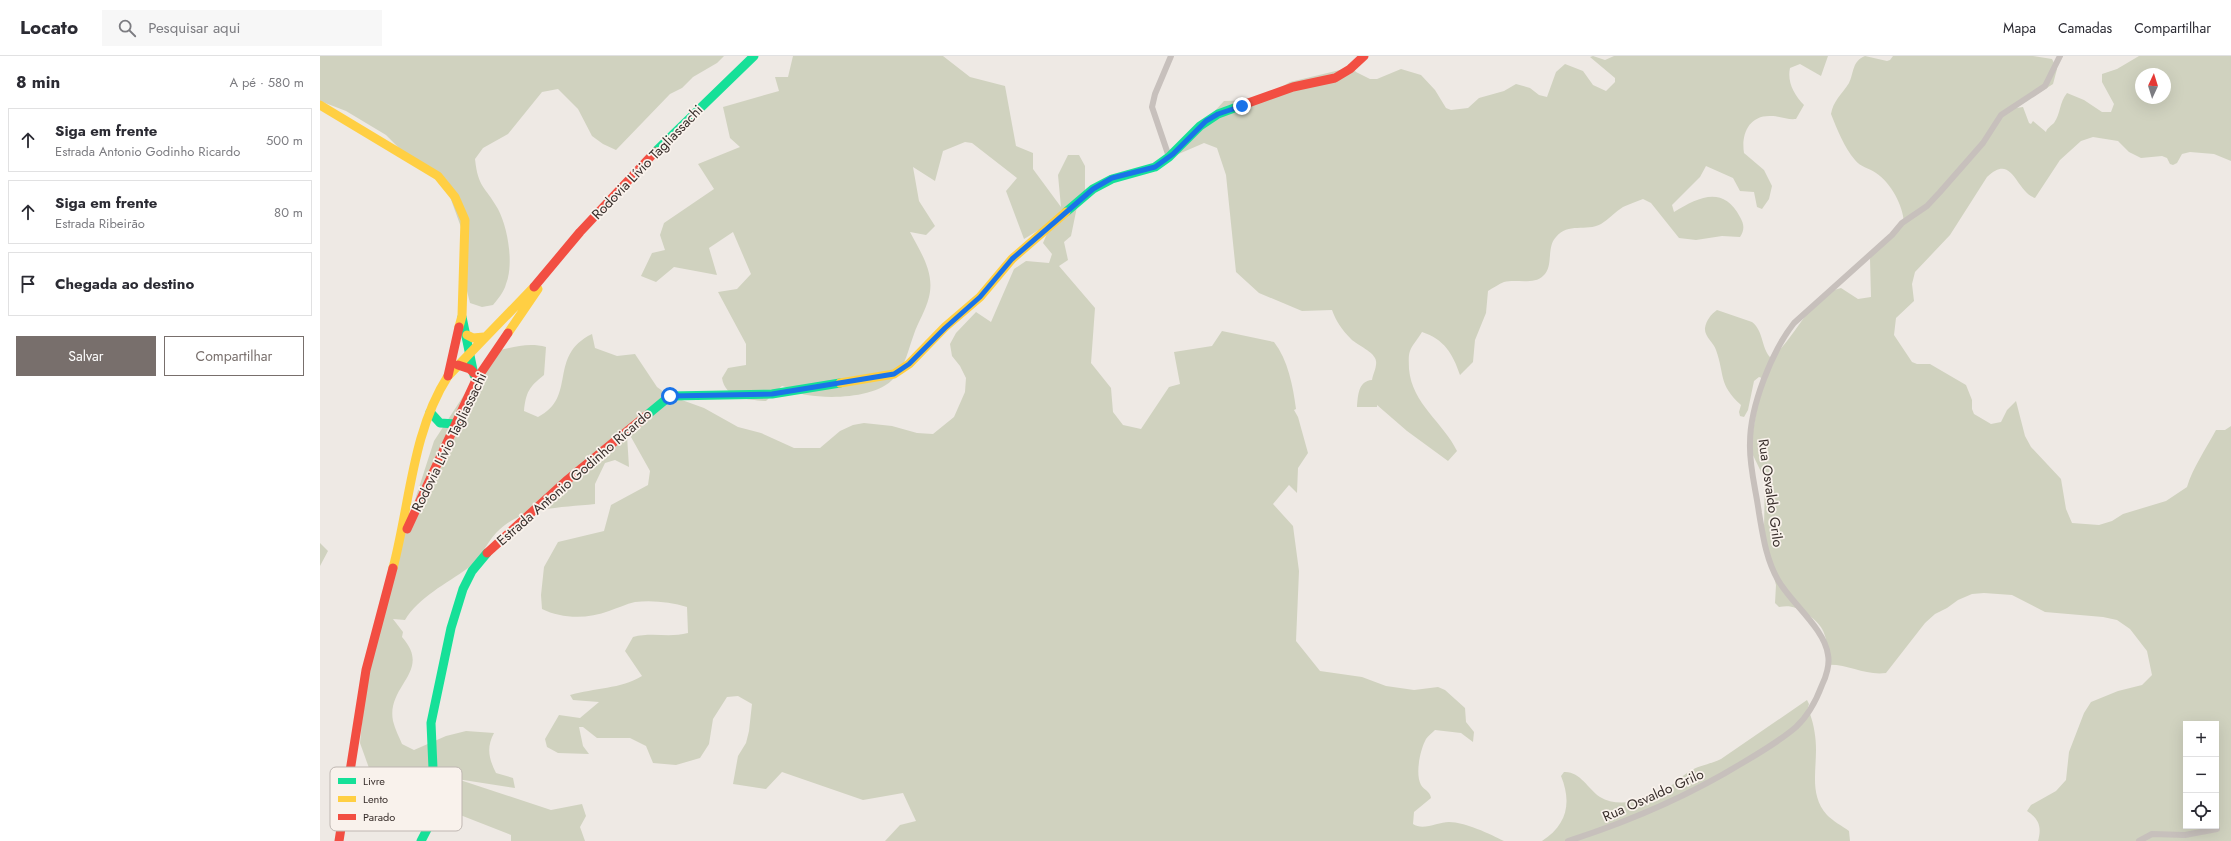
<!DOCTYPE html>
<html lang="pt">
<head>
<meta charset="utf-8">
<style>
  body { margin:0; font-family:Jost,sans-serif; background:#f7f7f7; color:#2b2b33 }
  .controls { position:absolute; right:12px; bottom:12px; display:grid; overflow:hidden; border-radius:0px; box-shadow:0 4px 16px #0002 }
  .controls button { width:36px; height:36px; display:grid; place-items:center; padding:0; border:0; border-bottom:1px solid #e1e1e2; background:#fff; color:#2b2b33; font:20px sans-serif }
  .compass { position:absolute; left:1815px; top:12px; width:36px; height:36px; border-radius:50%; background:#fff; box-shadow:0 4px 16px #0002; rotate:4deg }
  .stop { position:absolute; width:12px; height:12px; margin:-9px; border:3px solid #1a73e8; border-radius:50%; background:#fff }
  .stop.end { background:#1a73e8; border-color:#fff; box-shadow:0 1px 4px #0008 }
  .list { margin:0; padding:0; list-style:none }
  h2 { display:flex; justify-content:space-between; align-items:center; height:52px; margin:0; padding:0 16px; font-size:17px }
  h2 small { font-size:13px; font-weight:400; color:#7c7c81 }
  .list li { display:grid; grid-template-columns:26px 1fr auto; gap:12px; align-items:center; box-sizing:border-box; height:64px; margin:0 8px 8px; padding:0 8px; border:1px solid #e1e1e2; border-radius:0px }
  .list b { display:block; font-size:15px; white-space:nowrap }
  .list p { margin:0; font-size:13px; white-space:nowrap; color:#7c7c81 }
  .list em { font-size:13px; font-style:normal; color:#7c7c81 }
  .actions { display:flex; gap:8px; padding:12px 16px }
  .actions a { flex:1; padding:9px 0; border:1px solid #786f6c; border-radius:0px; text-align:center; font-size:14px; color:#786f6c }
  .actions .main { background:#786f6c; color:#fff }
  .icon { flex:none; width:22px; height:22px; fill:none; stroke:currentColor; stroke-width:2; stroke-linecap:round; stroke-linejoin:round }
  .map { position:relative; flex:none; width:1911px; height:785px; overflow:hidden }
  header { display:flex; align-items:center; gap:24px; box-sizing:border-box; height:56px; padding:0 20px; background:#fff; border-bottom:1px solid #e1e1e2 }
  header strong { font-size:19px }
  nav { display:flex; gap:22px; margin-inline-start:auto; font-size:14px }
  .search { width:280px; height:36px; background:#f7f7f7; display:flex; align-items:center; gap:10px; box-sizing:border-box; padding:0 14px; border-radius:0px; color:#7c7c81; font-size:15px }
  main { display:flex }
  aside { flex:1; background:#fff }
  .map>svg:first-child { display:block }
  .green { fill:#d0d2bf; fill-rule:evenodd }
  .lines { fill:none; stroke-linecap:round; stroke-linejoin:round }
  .street { stroke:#c7c0bc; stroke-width:6 }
  .fast { stroke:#16e098; stroke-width:9 }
  .slow { stroke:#ffcf43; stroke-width:9 }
  .jam { stroke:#f24e42; stroke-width:9 }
  .route { stroke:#1a73e8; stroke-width:5 }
  .labels { text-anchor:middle; stroke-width:3.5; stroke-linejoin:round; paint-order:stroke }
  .street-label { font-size:14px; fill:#382e2b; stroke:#f9f2ec }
  .key { fill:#f9f2ec; stroke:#bfb7b2; stroke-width:1 }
  .key-label { font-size:11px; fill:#382e2b }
</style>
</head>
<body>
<header>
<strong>Locato</strong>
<div class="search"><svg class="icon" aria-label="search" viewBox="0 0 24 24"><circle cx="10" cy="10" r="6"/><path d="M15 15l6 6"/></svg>Pesquisar aqui</div>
<nav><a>Mapa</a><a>Camadas</a><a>Compartilhar</a></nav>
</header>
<main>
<aside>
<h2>8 min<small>A pé · 580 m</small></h2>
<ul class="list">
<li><svg class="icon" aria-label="ahead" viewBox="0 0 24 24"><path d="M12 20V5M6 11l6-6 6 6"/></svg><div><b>Siga em frente</b><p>Estrada Antonio Godinho Ricardo</p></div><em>500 m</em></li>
<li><svg class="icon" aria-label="ahead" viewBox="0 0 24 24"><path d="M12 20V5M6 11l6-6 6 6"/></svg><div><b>Siga em frente</b><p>Estrada Ribeirão</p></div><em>80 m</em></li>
<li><svg class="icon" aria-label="arrive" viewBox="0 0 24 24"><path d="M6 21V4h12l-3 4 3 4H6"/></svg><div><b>Chegada ao destino</b></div></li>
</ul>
<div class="actions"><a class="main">Salvar</a><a>Compartilhar</a></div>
</aside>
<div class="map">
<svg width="1911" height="785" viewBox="0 0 1911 785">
  <rect width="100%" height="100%" fill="#eee9e4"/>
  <path class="green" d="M0,0H404L397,7L373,21L362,32L350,38L296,94L283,88L272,80L258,53L238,33L222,36L188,78L163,92L155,103C158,132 165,130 178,153C188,172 194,208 186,228C184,236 178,243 173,249L162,251L150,247L147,235L142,174L129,138L108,115L86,99L66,79L26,55L0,45Z
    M473,0H623L650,21L685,30L696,90L713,97V113L741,151L738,119L748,99H759L765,110V137L759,141L751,180L744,186L748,204L739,210L775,252L771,307L791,332L793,356L803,369L821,373L849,331L860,328L854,296L892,290L902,275L954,286C968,304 973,330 976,353L974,354L978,361L988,397L978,412L977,437L969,429L953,448L973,470L979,515L976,585L1000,615L1042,621L1066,630L1094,634L1118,631L1125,634L1145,652L1146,666L1154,676L1153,686L1141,677L1115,674C1112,677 1108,680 1106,683C1100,694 1095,718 1101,729C1104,734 1110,735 1111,742L1094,756L1093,768C1103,775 1118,766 1129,766C1145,766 1170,778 1184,785H565L580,769L596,765L583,737L543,744L462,716L446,733L413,728L418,700L426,687L429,675L432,648L418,640L407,641L393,663L389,688L380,702L356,709L333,707L326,690L310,682H277L263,671H259L263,690L269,698L238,697L227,691L225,683L239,659L260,662L279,646L253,644L250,639C274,632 301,633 322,620L305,595L313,581C332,576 349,582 368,577L367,551C351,546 332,544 315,546C306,548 298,552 289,555C268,563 242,563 222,553L221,539L224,511L238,486L284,475L291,449L328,429L330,415L311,381L307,380L309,411L295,404L285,407L275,428V448C241,452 201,450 176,477C165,489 161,503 148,512C126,528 99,541 85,564L73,563L83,576L82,581C113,616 66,629 73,665C75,673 79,681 82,688L94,694L126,680L146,675L174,677C166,692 169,703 176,717L193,722L195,732L137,723L231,754L262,748L266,760L260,771L265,785H191V779L130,755L110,753L99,736L77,727L49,712L40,687L50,583L114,385L172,296C191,292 207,286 226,291L224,319C209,331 206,336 204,355L218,361C258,341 227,300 272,278L275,292L297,300L315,298L337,331L348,339L384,352L418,371L441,377L474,392H500L520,375L533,369L544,367L572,370L597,377L613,378L634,361L645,336L646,322L640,310L632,300L630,288L636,277L656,256L671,266L694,213L706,205L729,207L732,198L723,187L732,166L704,183L686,135L697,122L652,87L645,86L623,95L615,125L593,111L599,145L615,170L606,179L590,176C601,197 615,217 609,241C606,254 598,266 594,278C588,294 586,309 574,322C557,342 511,343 487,339C479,338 471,332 462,330L446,345C430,344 405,343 402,322L408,312L426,309V288L398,236L417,233L431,218L413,176L389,192L397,219L354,211L336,226L321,220L332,197L345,194L340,179L344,167L394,133L378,108L420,91L410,82L403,51L459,35L455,21H468Z
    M1273,0L1285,4L1294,0H1508L1501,20L1480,8L1470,12C1467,26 1474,39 1484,49L1476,63C1467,64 1460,60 1451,60C1429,59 1421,78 1424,97L1444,114L1452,130L1449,143L1442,153L1437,151L1434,136L1420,135L1413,122L1386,110L1380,121L1352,149L1354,156C1379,141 1403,129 1420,161C1424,168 1425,173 1420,181L1402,180L1376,184L1359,182L1331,147L1323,143C1316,146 1309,148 1303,151C1295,156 1289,163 1281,168C1266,176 1248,166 1236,181C1226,191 1234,211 1223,220C1214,229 1196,223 1184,226C1179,228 1173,232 1168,235L1166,257L1155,284L1153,306L1140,319C1133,298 1124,283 1102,276C1098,283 1092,289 1090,295C1088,300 1089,308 1089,313C1092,348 1123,366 1137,395L1128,405L1087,375L1057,349V351H1037C1038,340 1038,325 1052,324C1053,318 1057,311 1056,305C1055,296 1037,289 1031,283C1022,274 1016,265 1012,254L982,255L939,237L916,216L906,119L897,92L884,87L854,100L904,45L939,44L970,26L1024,13L1029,8L1036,16L1050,23H1057L1081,13L1101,19L1115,34L1126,52L1131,54L1148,52L1159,42L1184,35L1196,28L1210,32L1219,39L1227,41L1236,16L1245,8L1263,15L1273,29L1286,35L1295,26V22L1270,1Z
    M1545,0L1567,5L1570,4L1573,0H1713L1732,3L1737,13L1733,28L1696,52L1703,51L1709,67L1711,68L1713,65L1726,76C1727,72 1731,70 1734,67C1741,57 1739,47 1747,37L1764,44L1782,56H1791L1794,48L1782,26V18L1797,13L1819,0H1911V105L1894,98L1870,96L1862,98L1857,107L1853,109L1850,108L1847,102L1842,100L1821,102L1809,96L1798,85L1773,81L1761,85L1740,104L1715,142C1695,135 1693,96 1667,121L1630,179L1595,216L1592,228L1594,245L1576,262L1574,279L1592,306L1597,308H1610L1646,329L1652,344V353L1654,358L1671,368L1681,366L1687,354L1696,345L1705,380L1711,391L1741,423L1746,453L1752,467L1779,469L1792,465L1803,458L1846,445L1867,431C1873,411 1886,393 1896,374H1905L1911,370V785H1718C1722,771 1719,763 1707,755L1711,749L1736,735L1746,724L1749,696L1764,657L1771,646L1798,635L1822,629L1832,619L1827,595L1810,573L1797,564L1783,561L1725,556L1692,539L1664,537L1652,538L1638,544L1627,552L1615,558L1605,567L1566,617C1545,620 1526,607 1506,609C1508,585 1508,571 1485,557C1476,551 1470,549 1459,551L1455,547L1456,529L1447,494L1444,472L1445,424L1430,393L1442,322L1439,321L1434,325L1428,354L1424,361L1420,360L1419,356L1421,349C1398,328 1405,319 1396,294C1394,287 1384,280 1385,272C1386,265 1391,258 1397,254L1432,266C1444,275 1441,293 1451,302C1474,285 1490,239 1521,232L1538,243L1551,241L1550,203L1553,194L1584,167C1583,149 1571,127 1556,117C1549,112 1540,111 1535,104C1524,91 1517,73 1511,58C1513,45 1522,38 1529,27C1534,17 1532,5 1545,0ZM1821,18H1845V42H1821ZM1866,668H1896V770H1866Z
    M0,487L8,495L0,510Z
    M1487,644L1489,648L1487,655L1490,658C1494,669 1496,682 1496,694C1496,717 1490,740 1507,759C1513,765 1522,770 1529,775L1530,785H1222C1247,769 1252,747 1241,720L1244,716C1260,715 1268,733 1280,741C1299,753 1330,743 1348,732C1355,727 1362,720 1370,715C1377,710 1391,708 1401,703Z"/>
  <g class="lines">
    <path class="street" d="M849,101L832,51L835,38L851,0
      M1248,785C1311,765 1367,741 1424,706C1441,696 1461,684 1476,671C1489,659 1496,645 1502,629C1506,621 1510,608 1508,599C1505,573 1471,547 1458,524C1446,503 1443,480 1439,457C1436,434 1429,410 1430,387C1430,350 1452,295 1474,267L1572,179L1582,167L1607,150L1620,136L1663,87L1681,59L1725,30L1740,0
      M1819,785L1832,778L1865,779L1897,773"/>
    <path class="fast" d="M335,96L434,0
      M746,156L773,133L792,123L835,111L849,101L880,70L898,58L917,51
      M142,261L154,319
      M110,356L120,367L136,368
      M327,359L350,340L452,338L520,327
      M101,785L115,758L111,667L131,572L143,533L152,515L167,497"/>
    <path class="slow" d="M0,49L118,120L135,141L145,164L142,260L139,271
      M188,277L218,233
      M147,279L153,282L164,281
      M520,327L574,318L589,308L625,271L660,241L692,203L746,156
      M73,512C90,448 92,376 128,320L214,231"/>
    <path class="jam" d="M917,51L973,31L1015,22L1030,13L1044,0
      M214,231L260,176L335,96
      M138,309L150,313L154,317
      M128,320L139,271
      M87,473L156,324L188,277
      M167,497L246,425L327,359
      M19,785L46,614L73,512"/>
  </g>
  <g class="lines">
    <path class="route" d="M350,340L452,338L574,318L589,308L625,272L660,241L692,203L773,133L792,122L835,111L853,98L886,65L898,58L922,50"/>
  </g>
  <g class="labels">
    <g class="street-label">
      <text transform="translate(327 106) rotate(-46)" y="5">Rodovia Lívio Tagliassachi</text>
      <text transform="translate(129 386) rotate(-64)" y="5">Rodovia Lívio Tagliassachi</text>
      <text transform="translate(254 421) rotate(-41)" y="5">Estrada Antonio Godinho Ricardo</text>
      <text transform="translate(1451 437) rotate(82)" y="5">Rua Osvaldo Grilo</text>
      <text transform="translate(1333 739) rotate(-24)" y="5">Rua Osvaldo Grilo</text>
    </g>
  </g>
  <rect x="10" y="711" width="132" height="64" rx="6" class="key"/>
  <rect x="18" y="722" width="18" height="6" fill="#16e098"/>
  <rect x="18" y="740" width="18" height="6" fill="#ffcf43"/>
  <rect x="18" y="758" width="18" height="6" fill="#f24e42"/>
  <g class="key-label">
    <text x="43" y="729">Livre</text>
    <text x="43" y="747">Lento</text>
    <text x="43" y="765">Parado</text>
  </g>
</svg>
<div class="controls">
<button>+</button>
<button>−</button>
<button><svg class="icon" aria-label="locate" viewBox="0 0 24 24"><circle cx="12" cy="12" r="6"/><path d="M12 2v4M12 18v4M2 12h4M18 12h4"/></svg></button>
</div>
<svg class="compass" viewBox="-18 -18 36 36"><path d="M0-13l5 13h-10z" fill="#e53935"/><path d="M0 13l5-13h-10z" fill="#7c7c81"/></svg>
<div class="stop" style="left:350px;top:340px"></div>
<div class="stop end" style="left:922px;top:50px"></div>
</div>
</main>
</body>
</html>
